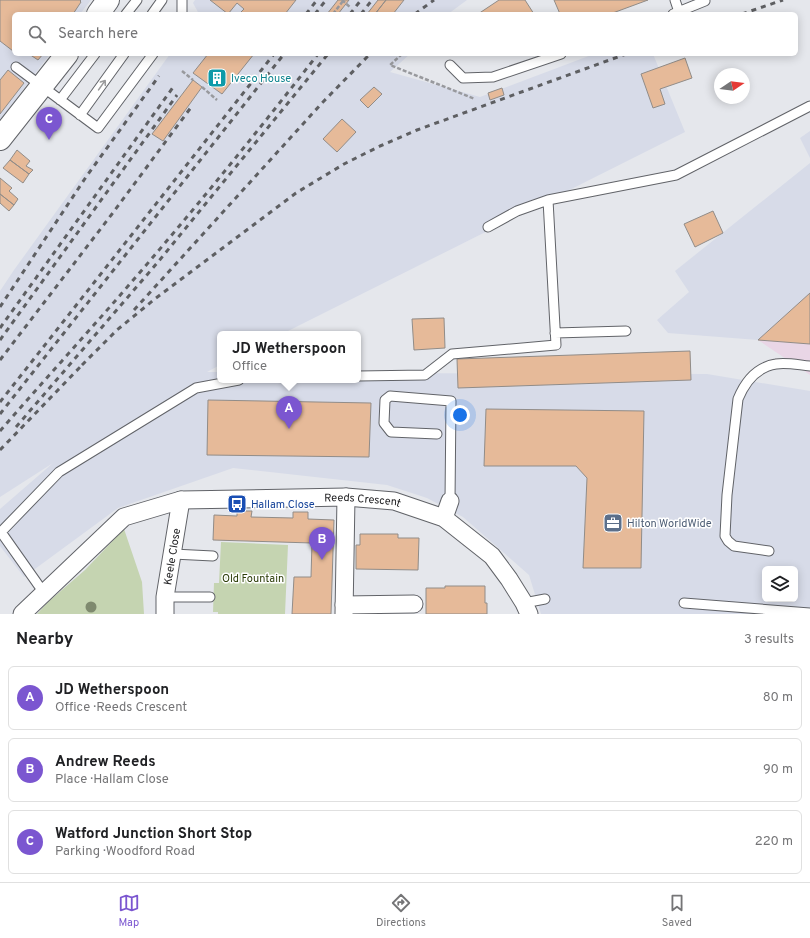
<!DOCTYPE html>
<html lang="en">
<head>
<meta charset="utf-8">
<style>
  body { margin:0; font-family:Overpass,sans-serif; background:#f6f6f6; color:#202124 }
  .controls { position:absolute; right:12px; bottom:12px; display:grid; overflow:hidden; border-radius:6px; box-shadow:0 2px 10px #0003 }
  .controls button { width:36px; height:36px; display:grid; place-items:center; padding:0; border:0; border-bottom:1px solid #e0e0e0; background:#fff; color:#202124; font:20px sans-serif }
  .compass { position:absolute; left:714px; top:68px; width:36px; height:36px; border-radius:50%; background:#fff; box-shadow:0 2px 10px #0003; rotate:77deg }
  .you { position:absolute; left:460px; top:415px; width:14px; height:14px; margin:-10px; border:3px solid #fff; border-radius:50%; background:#1a73e8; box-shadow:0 0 0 6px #1a73e833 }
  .badge { display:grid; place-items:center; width:26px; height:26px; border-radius:50%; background:#7b56d0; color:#fff; font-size:13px; font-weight:700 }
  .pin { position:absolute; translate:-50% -33px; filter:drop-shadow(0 1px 2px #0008) }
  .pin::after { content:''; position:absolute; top:21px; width:14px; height:12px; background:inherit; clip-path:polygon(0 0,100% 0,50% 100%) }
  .popup { position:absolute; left:217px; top:331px; width:144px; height:52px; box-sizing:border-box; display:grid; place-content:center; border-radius:6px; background:#fff; filter:drop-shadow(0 1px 3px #0005); font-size:13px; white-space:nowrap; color:#757577 }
  .popup b { font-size:15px; color:#202124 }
  .popup::after { content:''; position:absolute; left:50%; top:100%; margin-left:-8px; border:8px solid transparent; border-top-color:#fff }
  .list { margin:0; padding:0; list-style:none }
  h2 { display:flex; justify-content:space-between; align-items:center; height:52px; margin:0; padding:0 16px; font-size:17px }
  h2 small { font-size:13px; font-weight:400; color:#757577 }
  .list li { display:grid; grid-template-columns:26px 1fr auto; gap:12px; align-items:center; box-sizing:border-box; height:64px; margin:0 8px 8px; padding:0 8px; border:1px solid #e0e0e0; border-radius:6px }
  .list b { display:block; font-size:15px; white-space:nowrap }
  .list p { margin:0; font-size:13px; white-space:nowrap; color:#757577 }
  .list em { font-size:13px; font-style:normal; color:#757577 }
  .icon { flex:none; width:22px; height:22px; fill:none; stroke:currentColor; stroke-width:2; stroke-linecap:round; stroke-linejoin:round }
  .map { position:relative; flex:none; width:810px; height:614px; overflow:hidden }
  .search { position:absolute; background:#fff; box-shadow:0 2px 10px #0003; left:12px; right:12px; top:12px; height:44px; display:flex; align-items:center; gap:10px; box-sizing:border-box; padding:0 14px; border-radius:6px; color:#757577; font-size:15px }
  .sheet { height:268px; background:#fff }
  nav { display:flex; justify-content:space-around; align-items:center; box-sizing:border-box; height:56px; border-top:1px solid #e0e0e0; background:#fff; font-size:11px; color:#757577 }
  nav a { display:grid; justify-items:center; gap:2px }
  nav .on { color:#7b56d0 }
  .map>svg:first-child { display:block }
  .built { fill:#d7dbe8; fill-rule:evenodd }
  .industrial { fill:#e9d6e6 }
  .green { fill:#c5d4b1 }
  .building { fill:#e6ba99; stroke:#918c88 }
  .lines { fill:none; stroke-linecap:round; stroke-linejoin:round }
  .lane-casing { stroke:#616368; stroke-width:11 }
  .street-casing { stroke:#616368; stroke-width:19 }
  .secondary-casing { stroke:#616368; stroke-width:24 }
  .path { stroke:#98999d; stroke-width:2.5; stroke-dasharray:4 2; stroke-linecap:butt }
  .lane { stroke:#fff; stroke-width:9 }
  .street { stroke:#fff; stroke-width:17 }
  .secondary { stroke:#fff; stroke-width:22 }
  .rail { stroke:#5e5f62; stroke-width:3; stroke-dasharray:5 5; stroke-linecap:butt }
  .tree { fill:#7f8a6f }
  .oneway { stroke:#9b9b9c }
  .labels { text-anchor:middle; stroke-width:3; stroke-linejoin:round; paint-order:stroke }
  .culture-label { font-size:11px; fill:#0d838f; stroke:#fff; text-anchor:start }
  .street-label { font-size:11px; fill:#212123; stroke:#fff }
  .transit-label { font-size:11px; fill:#164399; stroke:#fff; text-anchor:start }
  .service-label { font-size:11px; fill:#4e5e75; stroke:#fff; text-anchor:start }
  .park-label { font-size:11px; fill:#2c3d08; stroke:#fff }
</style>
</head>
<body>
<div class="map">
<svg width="810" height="614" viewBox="0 0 810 614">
  <rect width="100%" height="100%" fill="#e5e7ec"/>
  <path class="built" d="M0,0H91L80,14H14V54H50L0,120Z
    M195,0H467L448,14H199L193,3Z
    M170,54H410L390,72L480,97L594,54H653L685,132L282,334H220V365L207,372H220V380H358V373L707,374L810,391V614H541L529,575L463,517L427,498L387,485L233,468L118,508L24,577L0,546V509L53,463L0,497V291L14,270ZM765,569H795V599H765Z
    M810,131V158L800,138Z
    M810,163V293L758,340L668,333L657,320L689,292L675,271Z"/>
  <path class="industrial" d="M810,293V375L758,340Z"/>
  <path class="green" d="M124,529L142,582L144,614H37L48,602L85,570Z
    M221,542L288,545L285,614H218V612H213L214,583H219Z"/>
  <path class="building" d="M0,0H81L80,1L81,2L73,14H14V49L13,51L0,41Z
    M210,0H296L285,14H239L244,9L237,3L228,14Z
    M338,0H349L338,14H327Z
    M378,0H386L375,14H367Z
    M386,0H404L393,14H375Z
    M499,0H525L534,14H478Z
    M554,0H648L610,14H560Z
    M29,54H43L38,60Z
    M208,54H254L222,94L193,73Z
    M685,58L692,78L660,89L665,104L653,108L641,74Z
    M8,70L24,83L0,114V80Z
    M193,80L202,87L163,141L152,134Z
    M374,87L382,94L368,108L360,100Z
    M502,88L504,95L490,100L488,93Z
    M342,119L356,132L337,152L323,139Z
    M17,150L30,161L26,166L33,170L29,174L10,160Z
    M10,160L29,174L23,183L3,168Z
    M0,178L12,188L9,191L18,199L14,205L0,194Z
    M0,194L14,205L9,211L0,203Z
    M713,211L723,233L695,247L684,224Z
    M810,293V344L758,340Z
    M444,318L445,348L414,350L412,319Z
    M690,351L691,380L458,388L457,359Z
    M208,400L371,403L369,457L207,455Z
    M486,409L644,411L641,568H583L587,478L576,466H484Z
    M237,511H252L251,517L293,518V512H308V519L334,520L331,614H292L294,577H311L312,543L213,540L214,515L237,516Z
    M360,534H398V538H419L418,570L356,569V545H360Z
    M445,586H485V603H487V614H426V588H445Z"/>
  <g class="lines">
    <defs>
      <path id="lane" d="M675,0L679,12
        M126,14L137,0
        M152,14L162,0
        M182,14V0
        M673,14L705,1
        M450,65L463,78L493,77L561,54
        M16,67L98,128L153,54
        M60,100L95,54
        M80,115L124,54
        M488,227L517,211L548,200L676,175L810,106
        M555,333L626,331
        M358,376L425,375L452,354L556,345L548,200
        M437,434L391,432L384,423L385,400L390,396L451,401L450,501
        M769,551L734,546L728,541L725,536L727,495L738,399C745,382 757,367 776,364C786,362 799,365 810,366
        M173,554L213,556
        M44,593L1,532L59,472L196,388L239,380
        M165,597H210
        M524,603L545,599
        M684,603L810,613"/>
      <g id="street">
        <path d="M444,518L450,501"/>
        <path d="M344,605L414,604"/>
        <path id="s1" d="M22,614L124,517L181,500L346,497L394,501L444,518L492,556L509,579L524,603L529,614"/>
        <path id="s2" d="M165,614V597L181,500"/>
        <path d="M344,614L346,497"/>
      </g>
      <path id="secondary" d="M98,14L108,0
        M0,139L67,54"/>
    </defs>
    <use href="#lane" class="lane-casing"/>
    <use href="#street" class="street-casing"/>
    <use href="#secondary" class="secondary-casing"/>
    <path class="path" d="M342,0L351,8
      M333,14L343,1
      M402,54L390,65L475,99
      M182,71L193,80
      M202,87L217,100"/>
    <use href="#lane" class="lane"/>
    <use href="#street" class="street"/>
    <use href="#secondary" class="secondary"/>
    <path class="rail" d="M306,14L317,0
      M315,14L326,0
      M350,14L361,0
      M361,14L372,0
      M415,14L434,0
      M742,14L783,0
      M0,307L86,177L159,76
      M134,310L322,103L370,54
      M0,328L174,86
      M0,340L177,95
      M0,360L112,214L192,106
      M82,365L117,330L156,298L296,193L344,164L380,146L417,130L626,54
      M0,402L274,54
      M0,414L284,54
      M16,427L158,262L328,54
      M0,431C40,385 82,339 122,293C190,215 255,135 318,54
      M0,450L85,362"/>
  </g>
  <circle class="tree" cx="91" cy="607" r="5.5"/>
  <defs><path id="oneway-shaft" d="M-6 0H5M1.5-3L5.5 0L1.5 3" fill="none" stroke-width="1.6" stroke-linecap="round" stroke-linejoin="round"/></defs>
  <use class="oneway" href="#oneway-shaft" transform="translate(102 85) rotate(-55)"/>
  <defs>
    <symbol id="building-square" viewBox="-11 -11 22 22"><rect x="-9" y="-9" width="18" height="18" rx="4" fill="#0f9aa8" stroke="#fff"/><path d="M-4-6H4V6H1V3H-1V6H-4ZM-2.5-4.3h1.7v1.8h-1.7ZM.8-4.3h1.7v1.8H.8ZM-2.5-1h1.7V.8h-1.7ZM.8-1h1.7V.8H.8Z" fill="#fff"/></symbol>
    <symbol id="bus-square" viewBox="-11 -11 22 22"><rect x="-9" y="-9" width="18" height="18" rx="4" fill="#1a4fb4" stroke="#fff"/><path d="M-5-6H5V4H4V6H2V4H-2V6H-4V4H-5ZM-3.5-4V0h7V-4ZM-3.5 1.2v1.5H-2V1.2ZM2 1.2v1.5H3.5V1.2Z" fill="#fff"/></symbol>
    <symbol id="office-square" viewBox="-11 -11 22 22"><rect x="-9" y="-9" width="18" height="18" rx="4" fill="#5c6f8a" stroke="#fff"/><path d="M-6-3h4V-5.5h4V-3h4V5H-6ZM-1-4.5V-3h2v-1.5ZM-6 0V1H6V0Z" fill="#fff"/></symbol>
  </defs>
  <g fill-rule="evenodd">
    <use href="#building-square" x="206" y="67" width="22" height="22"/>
    <use href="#bus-square" x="226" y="493" width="22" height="22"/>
    <use href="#office-square" x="602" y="512" width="22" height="22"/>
  </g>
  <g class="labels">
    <g class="culture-label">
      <text x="231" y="82">Iveco House</text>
    </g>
    <g class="street-label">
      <text dy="4" stroke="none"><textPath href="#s1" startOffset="382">Reeds Crescent</textPath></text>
      <text dy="4" stroke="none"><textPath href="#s2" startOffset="58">Keele Close</textPath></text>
    </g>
    <g class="transit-label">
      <text x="251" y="508">Hallam Close</text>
    </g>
    <g class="service-label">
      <text x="627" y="527">Hilton WorldWide</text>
    </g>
    <g class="park-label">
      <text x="253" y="582">Old Fountain</text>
    </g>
  </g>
</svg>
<div class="controls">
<button><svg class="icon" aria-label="layers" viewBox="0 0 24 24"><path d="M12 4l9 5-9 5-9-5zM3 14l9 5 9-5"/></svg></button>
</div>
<svg class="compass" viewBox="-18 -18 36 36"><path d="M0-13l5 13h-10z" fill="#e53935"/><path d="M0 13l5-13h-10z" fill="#757577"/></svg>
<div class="you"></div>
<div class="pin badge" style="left:289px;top:429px">A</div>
<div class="popup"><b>JD Wetherspoon</b>Office</div>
<div class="pin badge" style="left:322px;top:560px">B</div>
<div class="pin badge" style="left:49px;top:140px">C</div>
<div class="search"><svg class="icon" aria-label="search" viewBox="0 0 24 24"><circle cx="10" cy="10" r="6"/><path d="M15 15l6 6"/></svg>Search here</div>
</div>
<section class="sheet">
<h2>Nearby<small>3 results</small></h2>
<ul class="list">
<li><span class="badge">A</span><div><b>JD Wetherspoon</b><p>Office · Reeds Crescent</p></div><em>80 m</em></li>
<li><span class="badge">B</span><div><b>Andrew Reeds</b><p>Place · Hallam Close</p></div><em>90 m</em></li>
<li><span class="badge">C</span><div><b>Watford Junction Short Stop</b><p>Parking · Woodford Road</p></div><em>220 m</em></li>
</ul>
</section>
<nav>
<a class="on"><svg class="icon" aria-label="map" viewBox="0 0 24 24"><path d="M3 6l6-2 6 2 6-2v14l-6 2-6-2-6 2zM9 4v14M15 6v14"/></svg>Map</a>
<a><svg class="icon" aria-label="directions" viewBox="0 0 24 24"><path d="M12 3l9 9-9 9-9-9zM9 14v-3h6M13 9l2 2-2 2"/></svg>Directions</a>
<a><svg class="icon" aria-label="saved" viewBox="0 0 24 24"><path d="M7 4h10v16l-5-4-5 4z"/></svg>Saved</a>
</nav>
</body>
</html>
